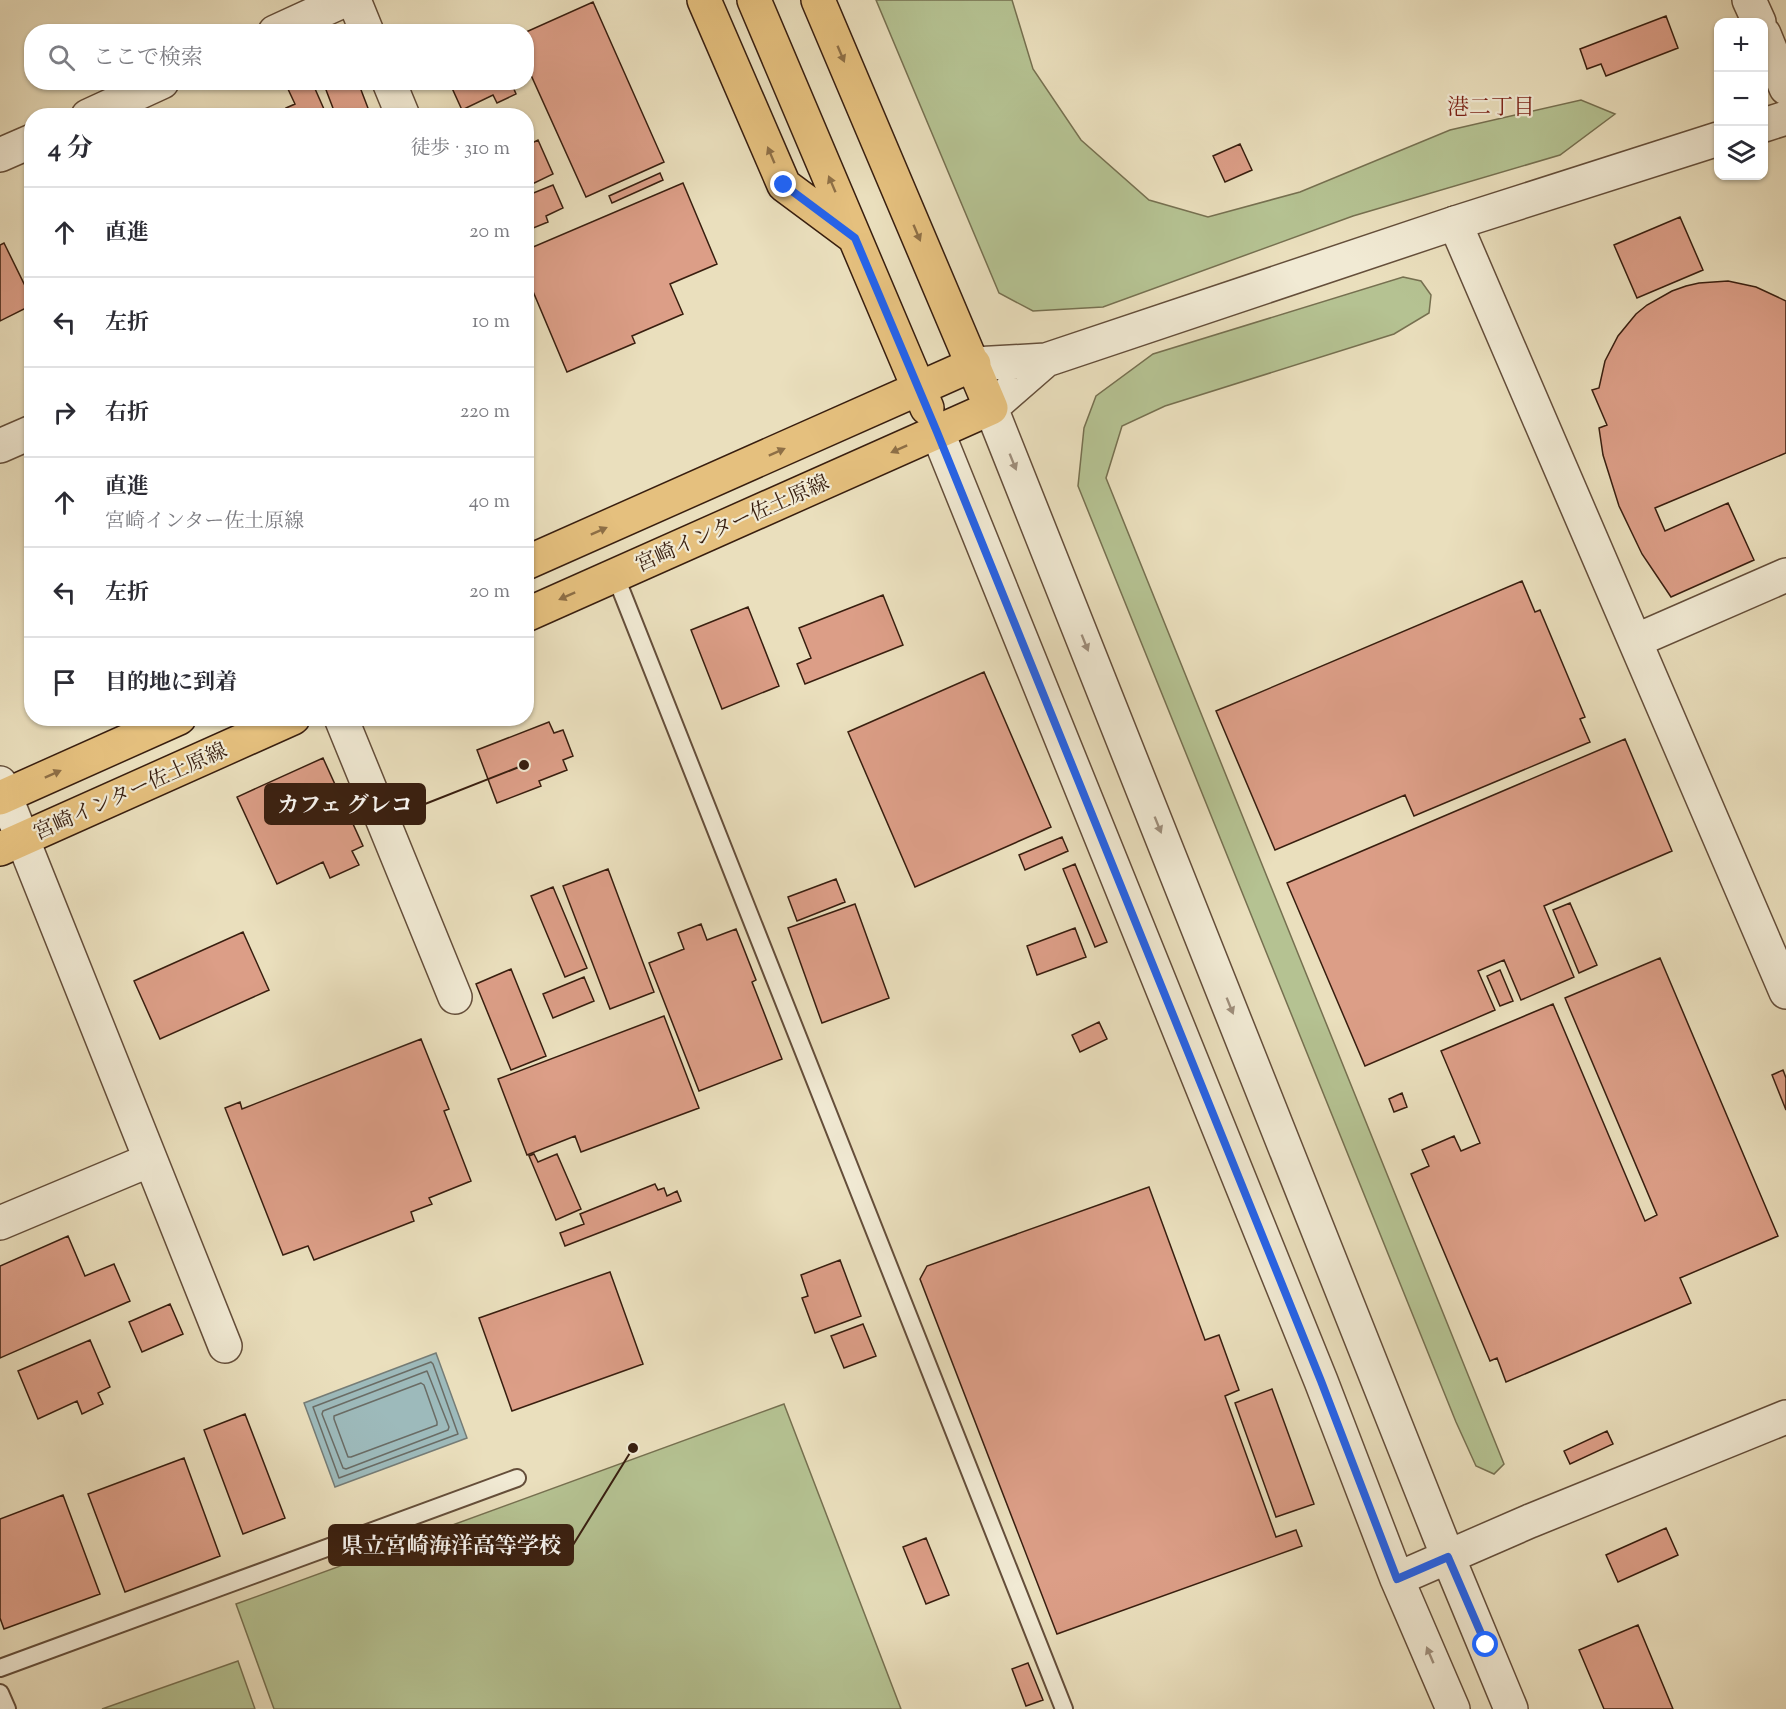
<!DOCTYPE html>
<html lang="ja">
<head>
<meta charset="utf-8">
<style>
  body { margin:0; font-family:"Sorts Mill Goudy","Noto Serif JP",serif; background:#f2f2f3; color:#2b2b33 }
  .controls { position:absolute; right:18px; top:18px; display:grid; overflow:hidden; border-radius:12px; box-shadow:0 2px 4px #0004 }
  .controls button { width:54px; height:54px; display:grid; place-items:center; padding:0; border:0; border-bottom:2px solid #e1e1e2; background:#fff; color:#2b2b33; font:30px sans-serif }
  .stop { position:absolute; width:18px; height:18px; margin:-14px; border:4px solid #2563eb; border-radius:50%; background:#fff }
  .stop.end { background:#2563eb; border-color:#fff; box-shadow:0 2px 6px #0008 }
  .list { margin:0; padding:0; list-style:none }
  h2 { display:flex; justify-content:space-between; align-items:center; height:78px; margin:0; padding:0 24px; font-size:26px }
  h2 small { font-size:20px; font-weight:400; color:#7c7c81 }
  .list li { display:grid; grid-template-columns:39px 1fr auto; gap:18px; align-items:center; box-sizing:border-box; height:90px; padding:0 24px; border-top:2px solid #e1e1e2 }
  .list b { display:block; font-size:22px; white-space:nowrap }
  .list p { margin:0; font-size:20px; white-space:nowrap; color:#7c7c81 }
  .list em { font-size:20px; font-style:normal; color:#7c7c81 }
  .icon { flex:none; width:33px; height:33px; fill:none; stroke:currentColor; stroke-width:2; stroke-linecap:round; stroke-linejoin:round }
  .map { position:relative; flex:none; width:1786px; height:1709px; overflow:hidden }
  .search { position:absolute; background:#fff; box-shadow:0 2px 4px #0004; left:24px; top:24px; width:510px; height:66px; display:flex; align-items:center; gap:15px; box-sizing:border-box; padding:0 21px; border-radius:24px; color:#7c7c81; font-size:22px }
  .panel { position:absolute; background:#fff; box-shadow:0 2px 4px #0004; left:24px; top:108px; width:510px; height:618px; border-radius:24px }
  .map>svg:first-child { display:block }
  .green { fill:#b5c292; stroke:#767050; stroke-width:1.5 }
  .water { fill:#9dbabb; stroke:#757c76; stroke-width:1.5 }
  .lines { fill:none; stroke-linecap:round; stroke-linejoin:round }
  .shore { stroke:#6a6c65; stroke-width:1.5 }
  .building { fill:#dc9e87; stroke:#381e0f; stroke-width:1.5 }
  .service-casing { stroke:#644e3a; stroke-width:20 }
  .minor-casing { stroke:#644e3a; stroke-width:36 }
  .tertiary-casing { stroke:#644e3a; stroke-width:36 }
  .primary-casing { stroke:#381e0f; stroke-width:36 }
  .service { stroke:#f1ead4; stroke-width:16 }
  .minor { stroke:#f1ead4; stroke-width:33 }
  .tertiary { stroke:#f1ead4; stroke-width:33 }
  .primary { stroke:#e5c07e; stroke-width:33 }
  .oneway { fill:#8e6f46 }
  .oneway2 { fill:#9e8e7b }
  .route { stroke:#2563eb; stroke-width:8 }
  .labels { text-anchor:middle; stroke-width:4.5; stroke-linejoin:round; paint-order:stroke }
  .street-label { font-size:21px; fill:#381e0f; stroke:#f1ead4 }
  .neighbourhood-label { font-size:22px; fill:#7a1f14; stroke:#f1ead4 }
  .leader { fill:none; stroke:#381e0f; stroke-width:2 }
  .callout-dot { fill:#381e0f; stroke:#f1ead4; stroke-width:2 }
  .callout { fill:#381e0f; stroke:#381e0f; stroke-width:2 }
  .callout-label { font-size:22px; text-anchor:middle; font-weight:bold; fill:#fff }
</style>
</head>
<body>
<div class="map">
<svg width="1786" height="1709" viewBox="0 0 1786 1709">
  <rect width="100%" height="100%" fill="#eadfbd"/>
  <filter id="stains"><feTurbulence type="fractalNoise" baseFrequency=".00333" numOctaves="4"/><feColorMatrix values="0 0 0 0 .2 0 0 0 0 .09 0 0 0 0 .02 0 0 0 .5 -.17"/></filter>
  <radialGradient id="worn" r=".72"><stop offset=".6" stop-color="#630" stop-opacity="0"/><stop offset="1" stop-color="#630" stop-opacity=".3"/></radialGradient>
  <path class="green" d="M876,0H1012L1033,69L1081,140L1149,200L1208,217L1300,192L1450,130L1581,100L1615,114L1560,155L1353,216L1103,307L1033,311L999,293Z
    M1403,277L1421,281L1431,295L1429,313L1394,334L1165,406L1122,426L1106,478L1504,1464L1494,1474L1476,1466L1456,1422L1078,486L1084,428L1096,396L1153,354Z
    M784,1404L901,1709H274L236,1604Z
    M238,1661L255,1709H102Z"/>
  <path class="water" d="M436,1353L467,1438L335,1487L304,1403Z"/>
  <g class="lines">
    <path class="shore" d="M431,1362L433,1364L458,1434L339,1478L313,1407Z
      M427,1371L449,1427L448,1430L346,1469L343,1468L322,1414L323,1411Z
      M421,1383L424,1385L437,1422V1425L351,1457H348L334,1419V1416Z"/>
  </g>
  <path class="building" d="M593,2L664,162L586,197L526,64V32Z
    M1666,16L1678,48L1606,76L1601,64L1587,69L1580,49Z
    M302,82H312L327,116H289L286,108L295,104L288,89Z
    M323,82H358L371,116H336Z
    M463,82H511L516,94L497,103L493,95L462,110L452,88Z
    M538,140L553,174L526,187V146Z
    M1240,144L1252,170L1225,182L1213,156Z
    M660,173L663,180L612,203L609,196Z
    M683,183L717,264L670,284L683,314L632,336L635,343L567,372L529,282L526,283V250Z
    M553,185L563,208L546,216L548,222L526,231V196Z
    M1680,217L1703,270L1637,298L1614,245Z
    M4,243L32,300V305L0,321V245Z
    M1728,281L1756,287L1786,301V453L1655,508L1665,531L1728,503L1754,560L1671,597L1642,554L1619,506L1603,455L1599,428L1607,425L1592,390L1599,388L1605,361L1618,336L1636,314L1647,305L1672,291L1686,286L1699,283Z
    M1522,581L1535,612L1540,610L1585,717L1580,719L1590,742L1414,816L1405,795L1275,850L1216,711Z
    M883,595L903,645L805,684L797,664L811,658L799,628Z
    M748,607L779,686L722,709L691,630Z
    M984,672L1051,827L915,887L848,732Z
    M549,722L554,733L563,730L573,756L563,760L567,770L539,781L541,786L497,803L477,750Z
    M1625,739L1672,851L1544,906L1574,977L1521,1000L1504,960L1478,971L1495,1010L1365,1066L1287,883Z
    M323,758L363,846L352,851L359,865L330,878L323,862L277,884L237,797Z
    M1062,837L1068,851L1025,870L1019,855Z
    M1075,864L1107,942L1095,947L1063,869Z
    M608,869L654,992L610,1009L563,886Z
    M836,879L845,902L797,921L788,897Z
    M553,887L587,968L565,977L531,896Z
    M1570,903L1597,965L1579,973L1553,910Z
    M855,904L889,998L822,1023L788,928Z
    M701,924L707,940L736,929L756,980L752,982L782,1059L699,1091L649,963L684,949L678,933Z
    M1075,928L1086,957L1037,975L1027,946Z
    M243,932L269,990L160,1039L134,981Z
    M1660,958L1778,1236L1680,1278L1691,1303L1506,1382L1497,1358L1490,1361L1411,1174L1429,1166L1422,1150L1454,1136L1461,1151L1480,1143L1441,1051L1553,1004L1645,1221L1657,1215L1565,998Z
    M511,969L546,1056L511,1070L476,984Z
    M1500,970L1513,1001L1500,1006L1487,976Z
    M584,977L594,1001L553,1018L543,994Z
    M664,1016L699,1108L581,1152L575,1136L527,1155L498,1079Z
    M1099,1022L1107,1039L1080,1052L1072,1035Z
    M421,1039L449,1109L444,1111L471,1181L429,1198L432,1204L411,1212L414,1221L314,1260L308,1246L283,1255L225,1108L240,1102L242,1109Z
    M1783,1070L1786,1078V1110L1772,1075Z
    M1402,1093L1407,1107L1394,1112L1389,1099Z
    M534,1154L538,1162L557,1154L581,1209L556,1220L529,1156Z
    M655,1184L658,1190L664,1188L667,1196L677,1191L681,1201L565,1246L560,1233L584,1224L580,1214Z
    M1149,1187L1205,1340L1219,1335L1239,1390L1225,1396L1276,1537L1296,1530L1302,1546L1057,1634L920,1279L927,1266Z
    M68,1236L85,1276L114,1264L130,1301L0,1358V1266Z
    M840,1260L861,1316L815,1333L802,1298L808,1296L801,1275Z
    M610,1272L643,1364L512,1411L479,1318Z
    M170,1304L183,1334L142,1352L129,1322Z
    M863,1324L876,1356L844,1368L831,1336Z
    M90,1340L110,1387L98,1393L103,1404L82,1414L77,1401L38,1419L18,1371Z
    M1272,1389L1314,1504L1276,1517L1235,1403Z
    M245,1414L285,1518L243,1534L204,1430Z
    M1607,1431L1613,1444L1570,1464L1564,1451Z
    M184,1458L220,1556L125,1592L88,1494Z
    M63,1495L100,1594L4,1629L0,1618V1519Z
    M1666,1528L1678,1555L1618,1582L1606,1555Z
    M926,1538L949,1595L926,1604L903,1547Z
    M1638,1625L1673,1709H1604L1579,1650Z
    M1028,1663L1043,1700L1026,1706L1012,1669Z"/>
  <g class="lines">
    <defs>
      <path id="service" d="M615,575L1064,1709
        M0,1668L517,1478
        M0,1693L7,1709"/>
      <path id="minor" d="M354,0L367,32
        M275,32L345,0
        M389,82L403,116
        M88,116L162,82
        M0,155L32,141
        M1455,223L1786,992
        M0,446L32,432
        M1635,641L1786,575
        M341,718L455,997
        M0,783L225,1346
        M0,1223L150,1160"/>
      <path id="tertiary" d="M1749,0L1759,22
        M1764,34L1786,88
        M1764,125L1786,118
        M1046,360L991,408L1448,1557L1511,1709
        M974,364L1046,360L1455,223L1718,139
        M937,431L1321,1381L1397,1579L1453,1709
        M1397,1579L1530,1521L1786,1417"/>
      <path id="primary" d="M704,0L784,185L854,237
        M754,0L927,408
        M526,563L974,364
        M526,615L991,408L818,0
        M0,798L179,718
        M0,849L293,718"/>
    </defs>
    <use href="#service" class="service-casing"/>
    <use href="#minor" class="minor-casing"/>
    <use href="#tertiary" class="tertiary-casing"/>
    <use href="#primary" class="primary-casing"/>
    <use href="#service" class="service"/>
    <use href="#minor" class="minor"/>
    <use href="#tertiary" class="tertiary"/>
    <use href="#primary" class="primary"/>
  </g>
  <defs><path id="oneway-solid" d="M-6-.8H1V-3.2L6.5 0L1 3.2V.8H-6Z" transform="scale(1.5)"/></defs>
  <g class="oneway">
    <use href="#oneway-solid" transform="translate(841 54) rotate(67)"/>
    <use href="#oneway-solid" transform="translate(771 155) rotate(-113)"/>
    <use href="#oneway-solid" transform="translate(832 184) rotate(-113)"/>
    <use href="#oneway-solid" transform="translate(917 233) rotate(67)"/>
    <use href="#oneway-solid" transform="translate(899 449) rotate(156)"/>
    <use href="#oneway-solid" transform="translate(777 452) rotate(-24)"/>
    <use href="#oneway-solid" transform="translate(599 531) rotate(-24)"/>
    <use href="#oneway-solid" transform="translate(567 596) rotate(156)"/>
    <use href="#oneway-solid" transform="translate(53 774) rotate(-24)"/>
  </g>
  <g class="oneway2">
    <use href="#oneway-solid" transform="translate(1013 462) rotate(68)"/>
    <use href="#oneway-solid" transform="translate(1085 643) rotate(68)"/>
    <use href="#oneway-solid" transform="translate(1158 825) rotate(68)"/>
    <use href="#oneway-solid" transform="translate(1230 1006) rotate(68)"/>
    <use href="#oneway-solid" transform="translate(1430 1655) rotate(-113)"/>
  </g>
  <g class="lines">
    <path class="route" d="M784,185L855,238L937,432L1095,822L1321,1381L1397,1579L1448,1557L1486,1645"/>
  </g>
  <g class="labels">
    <g class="street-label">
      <text transform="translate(732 523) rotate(-24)" y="7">宮崎インター佐土原線</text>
      <text transform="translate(130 791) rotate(-24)" y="7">宮崎インター佐土原線</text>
    </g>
    <g class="neighbourhood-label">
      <text x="1491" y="114">港二丁目</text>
    </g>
  </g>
  <path class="leader" d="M524 765L425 804M633 1448L573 1545"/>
  <g class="callout-dot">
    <circle cx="524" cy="765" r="6"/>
    <circle cx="633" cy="1448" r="6"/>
  </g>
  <g class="callout">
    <rect x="265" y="784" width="160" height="40" rx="6"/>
    <rect x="329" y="1525" width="244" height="40" rx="6"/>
  </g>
  <g class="callout-label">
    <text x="345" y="812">カフェ グレコ</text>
    <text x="451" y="1553">県立宮崎海洋高等学校</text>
  </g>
  <rect width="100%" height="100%" filter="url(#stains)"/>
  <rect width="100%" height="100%" fill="url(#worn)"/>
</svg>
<div class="controls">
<button>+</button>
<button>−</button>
<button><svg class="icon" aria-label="layers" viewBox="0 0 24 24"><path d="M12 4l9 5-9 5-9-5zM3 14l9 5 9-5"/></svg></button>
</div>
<div class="stop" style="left:1486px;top:1645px"></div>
<div class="stop end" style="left:784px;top:185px"></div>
<div class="search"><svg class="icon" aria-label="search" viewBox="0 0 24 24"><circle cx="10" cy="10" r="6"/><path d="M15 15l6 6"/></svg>ここで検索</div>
<section class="panel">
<h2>4 分<small>徒歩 · 310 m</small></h2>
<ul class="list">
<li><svg class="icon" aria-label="ahead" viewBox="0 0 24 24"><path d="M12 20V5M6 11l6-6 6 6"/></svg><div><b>直進</b></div><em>20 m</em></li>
<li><svg class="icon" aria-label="left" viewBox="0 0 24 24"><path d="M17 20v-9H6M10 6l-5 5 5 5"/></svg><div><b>左折</b></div><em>10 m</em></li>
<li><svg class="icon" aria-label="right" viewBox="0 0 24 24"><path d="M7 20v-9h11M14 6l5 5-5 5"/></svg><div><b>右折</b></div><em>220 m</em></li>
<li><svg class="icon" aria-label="ahead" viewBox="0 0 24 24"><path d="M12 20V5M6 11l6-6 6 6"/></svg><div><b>直進</b><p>宮崎インター佐土原線</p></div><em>40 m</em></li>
<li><svg class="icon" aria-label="left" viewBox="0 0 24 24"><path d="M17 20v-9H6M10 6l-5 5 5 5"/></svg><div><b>左折</b></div><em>20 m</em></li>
<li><svg class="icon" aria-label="arrive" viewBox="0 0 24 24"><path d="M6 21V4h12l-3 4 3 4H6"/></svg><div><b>目的地に到着</b></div></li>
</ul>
</section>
</div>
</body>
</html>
